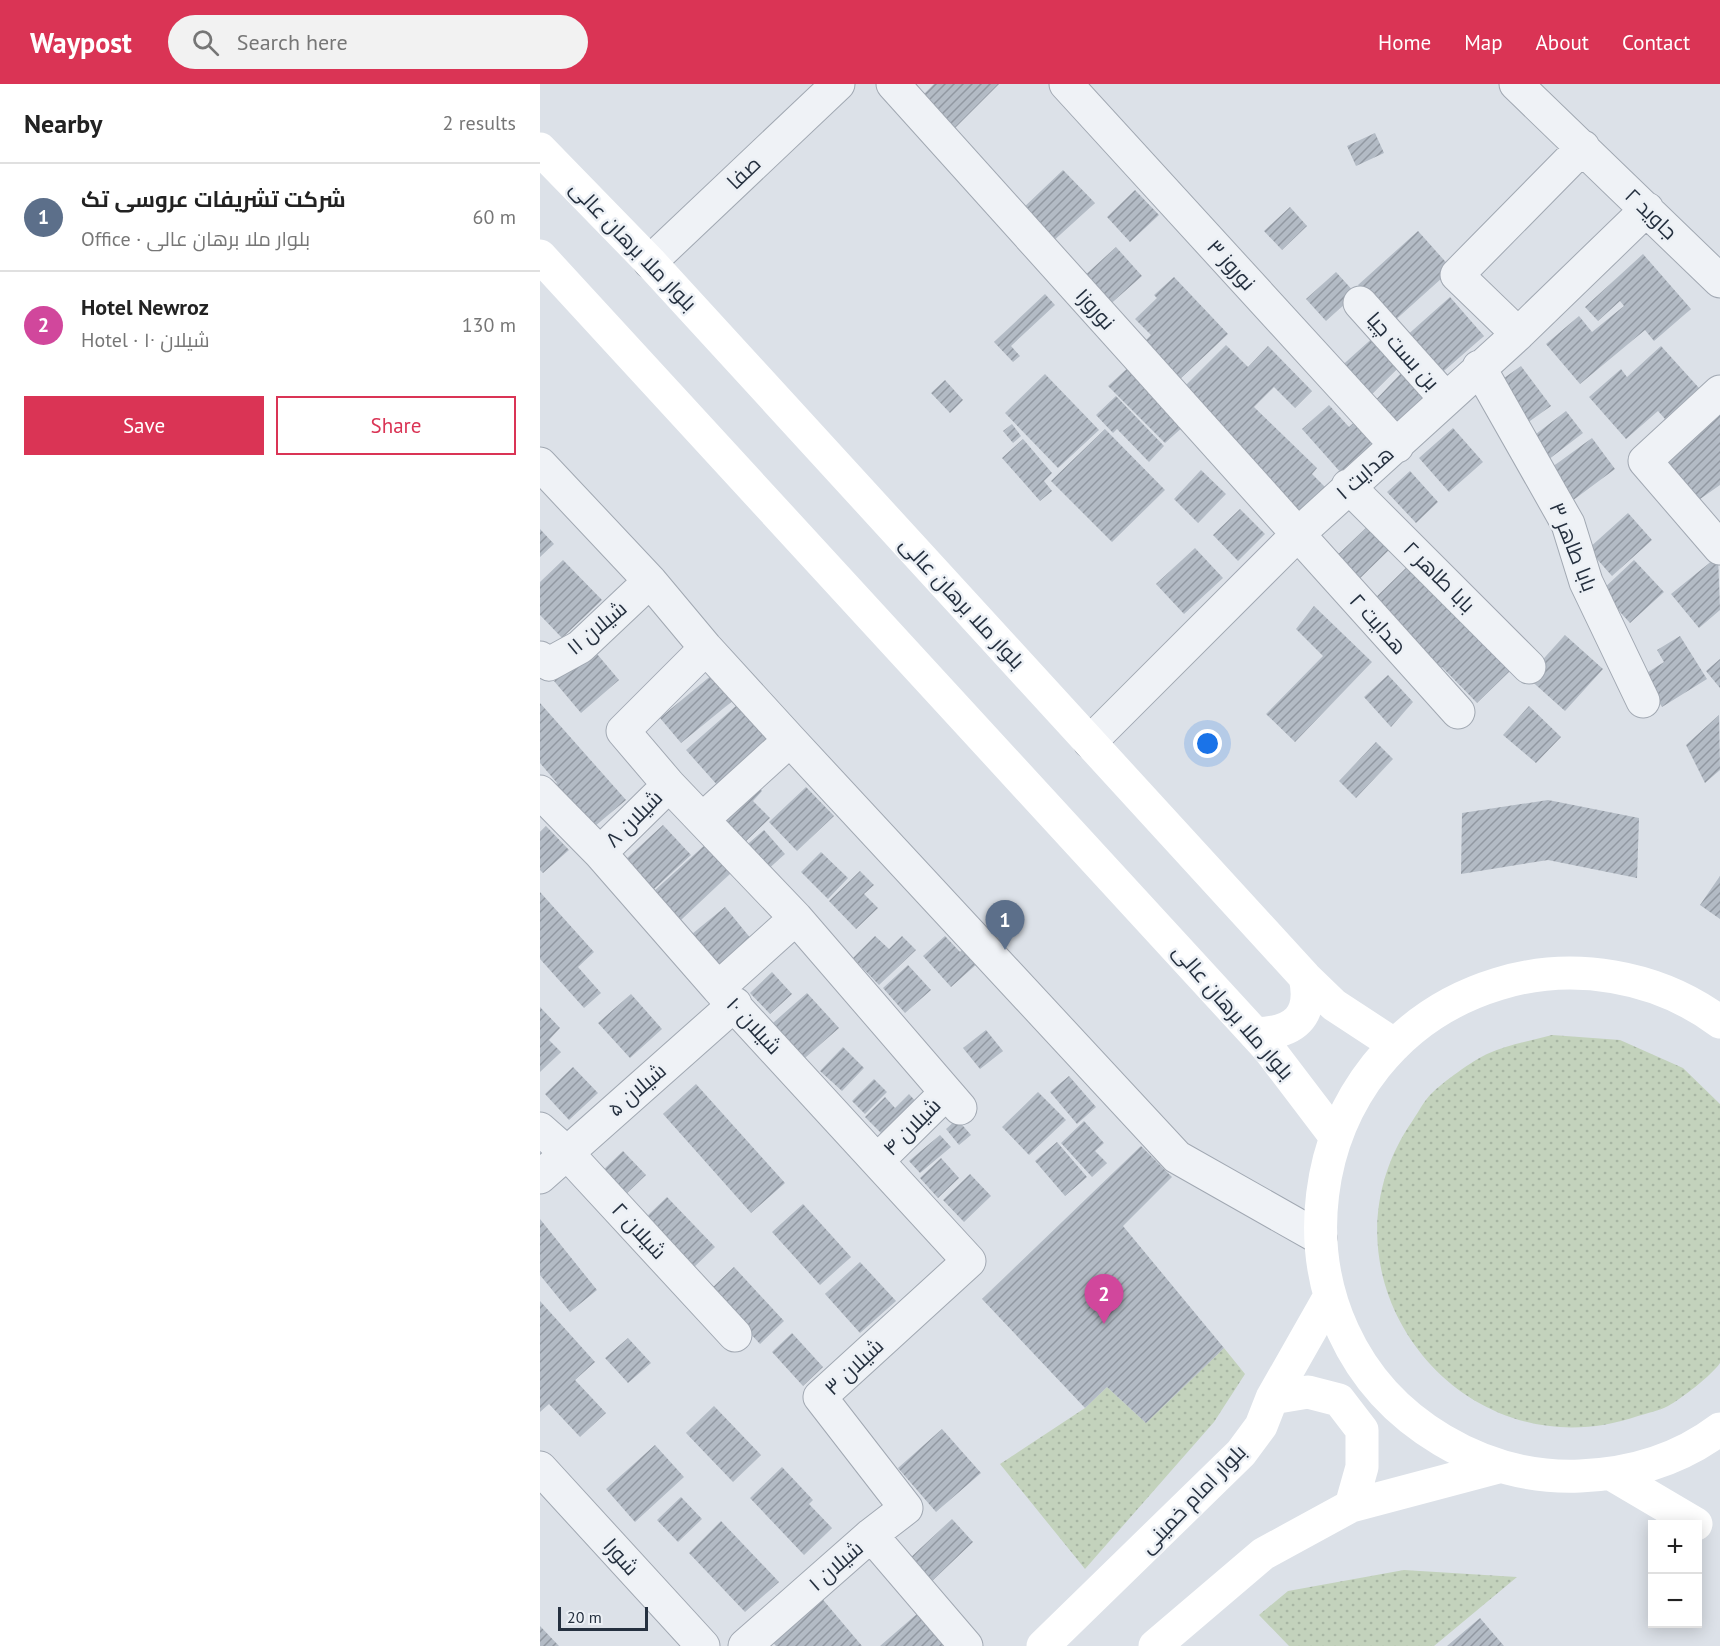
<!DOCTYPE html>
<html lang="en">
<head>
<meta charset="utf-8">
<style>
  body { margin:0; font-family:"PT Sans",Cairo,sans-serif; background:#f2f2f2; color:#222 }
  .controls { position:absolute; right:18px; bottom:18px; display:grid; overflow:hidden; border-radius:0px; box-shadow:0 3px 15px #0003 }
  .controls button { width:54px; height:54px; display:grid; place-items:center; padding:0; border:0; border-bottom:2px solid #e0e0e0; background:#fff; color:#222; font:30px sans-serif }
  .scale { position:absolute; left:18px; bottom:15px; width:90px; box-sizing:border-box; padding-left:6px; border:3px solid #25303f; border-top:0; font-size:16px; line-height:21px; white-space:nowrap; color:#25303f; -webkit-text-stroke:4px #ecf0f5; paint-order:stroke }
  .you { position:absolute; left:668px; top:660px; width:21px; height:21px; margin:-15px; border:4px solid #fff; border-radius:50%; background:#1a73e8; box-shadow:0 0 0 9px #1a73e833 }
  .badge { display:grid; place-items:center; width:39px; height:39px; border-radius:50%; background:#da3455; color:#fff; font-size:20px; font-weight:700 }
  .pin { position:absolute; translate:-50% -50px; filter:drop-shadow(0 2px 3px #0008) }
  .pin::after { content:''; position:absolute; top:32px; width:21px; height:18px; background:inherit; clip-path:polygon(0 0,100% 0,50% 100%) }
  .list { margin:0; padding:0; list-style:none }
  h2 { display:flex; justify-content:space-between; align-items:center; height:78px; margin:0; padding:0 24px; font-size:26px }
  h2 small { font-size:20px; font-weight:400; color:#767676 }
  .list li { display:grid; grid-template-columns:39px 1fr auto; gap:18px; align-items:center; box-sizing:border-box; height:108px; padding:0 24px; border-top:2px solid #e0e0e0 }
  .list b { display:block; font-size:22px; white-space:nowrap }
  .list p { margin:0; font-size:20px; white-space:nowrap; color:#767676 }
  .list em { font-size:20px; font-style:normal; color:#767676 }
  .actions { display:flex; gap:12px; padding:18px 24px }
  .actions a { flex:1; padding:14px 0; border:2px solid #da3455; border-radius:0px; text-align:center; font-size:21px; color:#da3455 }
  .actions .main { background:#da3455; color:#fff }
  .icon { flex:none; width:33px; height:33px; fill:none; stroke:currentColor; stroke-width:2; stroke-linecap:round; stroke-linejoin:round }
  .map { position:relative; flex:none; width:1180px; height:1562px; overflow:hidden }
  header { display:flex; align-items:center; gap:36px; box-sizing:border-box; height:84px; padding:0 30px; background:#da3455; color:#fff }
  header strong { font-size:28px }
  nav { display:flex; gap:33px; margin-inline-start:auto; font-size:21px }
  .search { width:420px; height:54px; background:#f2f2f2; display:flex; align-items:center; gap:15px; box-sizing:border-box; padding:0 21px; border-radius:33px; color:#767676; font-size:22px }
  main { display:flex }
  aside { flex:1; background:#fff }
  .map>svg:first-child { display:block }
  .green { fill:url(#green-dots) }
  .building { fill:url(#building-hatch) }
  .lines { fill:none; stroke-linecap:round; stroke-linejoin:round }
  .minor-casing { stroke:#a1a8b2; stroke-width:35 }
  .tertiary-casing { stroke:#a1a8b2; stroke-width:35 }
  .minor { stroke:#eff2f6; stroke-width:33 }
  .tertiary { stroke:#eff2f6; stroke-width:33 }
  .secondary { stroke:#fff; stroke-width:33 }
  .labels { text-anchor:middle; stroke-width:5; stroke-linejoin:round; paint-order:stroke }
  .street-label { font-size:21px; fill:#25303f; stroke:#ecf0f5 }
</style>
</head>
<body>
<header>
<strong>Waypost</strong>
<div class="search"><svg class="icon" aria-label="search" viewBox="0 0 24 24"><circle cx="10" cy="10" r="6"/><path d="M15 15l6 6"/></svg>Search here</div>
<nav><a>Home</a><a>Map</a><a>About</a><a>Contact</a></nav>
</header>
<main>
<aside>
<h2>Nearby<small>2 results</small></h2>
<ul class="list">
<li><span class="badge" style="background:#5c6f8a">1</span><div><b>شرکت تشریفات عروسی تک</b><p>Office · بلوار ملا برهان عالی</p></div><em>60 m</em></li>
<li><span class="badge" style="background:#d1479c">2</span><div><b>Hotel Newroz</b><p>Hotel · شیلان ۱۰</p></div><em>130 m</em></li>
</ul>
<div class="actions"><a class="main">Save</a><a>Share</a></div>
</aside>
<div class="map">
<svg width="1180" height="1562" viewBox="0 0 1180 1562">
  <defs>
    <pattern id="green-dots" width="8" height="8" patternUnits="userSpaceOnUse" patternTransform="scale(1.5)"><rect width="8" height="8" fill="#c3d2bc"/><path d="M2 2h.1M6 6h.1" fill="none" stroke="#a7b5a3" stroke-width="1.8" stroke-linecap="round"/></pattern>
    <pattern id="building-hatch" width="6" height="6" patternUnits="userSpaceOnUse" patternTransform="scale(1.5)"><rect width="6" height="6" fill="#b3bbc5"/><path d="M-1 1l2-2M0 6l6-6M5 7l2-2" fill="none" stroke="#9198a1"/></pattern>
  </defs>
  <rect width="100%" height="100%" fill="#dce1e8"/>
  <path class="green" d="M1012,951L1080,956L1143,984L1180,1020V1279C1172,1291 1141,1315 1128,1322C1119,1327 1107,1329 1098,1332C919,1394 765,1191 873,1036C879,1027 884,1017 891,1010C903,998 932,977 947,970C966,961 991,957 1012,951Z
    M684,1264L705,1290L674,1338L545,1485L460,1380L545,1324L567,1303L606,1339Z
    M864,1486L977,1493L894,1562H749L719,1531L748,1507Z"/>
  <path class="building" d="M394,0H459L408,51L375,19Z
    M835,49L844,69L816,82L807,62Z
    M523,86L555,119L510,160L480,127Z
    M595,106L619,131L590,158L567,133Z
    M750,123L767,142L742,166L724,147Z
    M878,147L912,185L852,239L818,201Z
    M576,163L602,192L567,223L541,195Z
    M1103,170L1151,225L1114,257L1105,246L1040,300L1006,260L1039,232L1052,248L1084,222L1080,217L1058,237L1045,223Z
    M796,188L816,210L786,237L766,215Z
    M634,193L688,250L640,295L605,257L611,251L595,235L617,214L614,211Z
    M505,210L515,221L471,262L480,272L473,278L454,258Z
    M910,213L944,252L897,293L864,254Z
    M837,250L863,279L826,316L797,286Z
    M686,261L708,283L728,262L772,307L755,324L734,303L714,323L777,384L772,390L789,407L756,437L674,348L680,338L644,303Z
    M1121,262L1159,304L1125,335L1118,327L1086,355L1049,313L1081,285L1087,293Z
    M592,280L644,342L625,359L568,302Z
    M981,282L1011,322L980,344L950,304Z
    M864,286L889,310L855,345L830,322Z
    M505,290L559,346L518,384L465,329Z
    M405,296L423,316L410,329L391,309Z
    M576,312L624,362L609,378L577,345L573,349L556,331Z
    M789,321L809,343L820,333L841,356L802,390L762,345Z
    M1026,327L1043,349L1000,382L983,360Z
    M1180,328V401L1153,420L1119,372Z
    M472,340L481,352L473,359L463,347Z
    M913,344L943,378L909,408L879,374Z
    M565,345L625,406L572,458L511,397Z
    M1052,354L1075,385L1028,420L1004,389Z
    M483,355L512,389L504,397L512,407L500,417L462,374Z
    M661,386L686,410L658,439L634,415Z
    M870,387L898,418L876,439L847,408Z
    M700,425L725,450L698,477L673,451Z
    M1088,429L1112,456L1072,492L1048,465Z
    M828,442L850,465L812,502L789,479Z
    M0,445L14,460L0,473Z
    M655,464L683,494L644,530L616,500Z
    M1178,472L1180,526L1159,544L1131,510Z
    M23,476L62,516L22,554L0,531V498Z
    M1094,476L1124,508L1090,539L1061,507Z
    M868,482L971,586L937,619L902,583L889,596L828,521Z
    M774,522L832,578L755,658L726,630L783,572L756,545Z
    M1025,551L1063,585L1025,627L987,593Z
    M1140,552L1167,595L1122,623L1102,592L1124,578L1117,566Z
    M52,564L79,596L41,629L14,597Z
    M1180,575V604L1166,587Z
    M173,590L195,615L141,659L120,634Z
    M848,591L873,618L851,643L824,613Z
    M0,619L86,716L48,748L11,705L17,699L0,679Z
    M197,621L230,658L179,703L146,666Z
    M989,622L1021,653L996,679L963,651Z
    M1179,631L1180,686L1165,699L1146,661Z
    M836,658L853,675L816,714L799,697Z
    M214,699L222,707L213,717L230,734L202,761L177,735Z
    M266,703L294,732L257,767L229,738Z
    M1008,716L1099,734L1097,794L1008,776L921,790L922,729Z
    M123,741L151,771L114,805L86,775Z
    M6,742L29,766L3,789L0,786V748Z
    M224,746L245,770L225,788L203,764Z
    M167,759L193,787L141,836L114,807Z
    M281,768L308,794L288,815L261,788Z
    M320,787L334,801L324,810L338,824L316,845L289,817Z
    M1180,792V835L1160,821Z
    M0,808L54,868L38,883L61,909L44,924L0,875Z
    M185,823L212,856L179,883L152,850Z
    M335,852L349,865L362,852L376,866L339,901L313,874Z
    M405,852L420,868L425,863L438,879L411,903L383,872Z
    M368,881L391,906L365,929L343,904Z
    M232,888L252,910L230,930L210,909Z
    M267,909L299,944L257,981L225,946Z
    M91,910L122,945L90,974L58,939Z
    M0,923L20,944L9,956L21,968L0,988Z
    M446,946L463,967L440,985L423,964Z
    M303,963L324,984L302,1007L280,987Z
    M33,983L58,1009L29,1036L5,1010Z
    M529,992L556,1023L537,1040L510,1008Z
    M334,995L347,1008L325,1030L312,1017Z
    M156,1000L245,1099L211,1129L123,1030Z
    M498,1008L526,1036L489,1071L462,1043Z
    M369,1010L378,1020L345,1053L325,1033L345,1013L355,1024Z
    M417,1035L431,1051L419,1061L406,1045Z
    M544,1037L564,1059L555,1067L567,1079L552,1093L521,1059Z
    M400,1051L411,1063L380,1089L369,1077Z
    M517,1058L547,1093L525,1112L495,1077Z
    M601,1062L632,1093L583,1142L684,1264L606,1339L567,1303L545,1324L442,1215Z
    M83,1067L106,1091L84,1112L61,1088Z
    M401,1074L419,1094L398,1114L380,1094Z
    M430,1090L451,1112L424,1138L403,1116Z
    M127,1113L175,1163L151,1186L103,1136Z
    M263,1120L311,1173L280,1201L232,1148Z
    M0,1135L57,1206L30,1228L0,1191Z
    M320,1178L356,1217L320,1249L285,1210Z
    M194,1183L244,1237L220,1260L170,1206Z
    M0,1217L55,1278L35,1296L66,1329L40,1353L9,1320L0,1328Z
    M252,1249L283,1283L263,1302L232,1268Z
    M88,1254L111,1279L88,1299L65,1274Z
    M174,1322L221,1371L193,1398L146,1349Z
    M402,1345L441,1389L396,1428L358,1384Z
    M115,1361L144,1393L95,1438L66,1405Z
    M242,1383L273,1416L269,1420L292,1444L264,1471L210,1414Z
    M141,1413L162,1435L138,1458L117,1436Z
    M412,1435L433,1458L390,1499L368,1476Z
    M181,1437L239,1498L205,1528L149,1469Z
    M279,1511L322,1562H236L229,1554Z
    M378,1529L407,1562H340Z
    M940,1534L964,1562H907Z
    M0,1542L19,1562H0Z"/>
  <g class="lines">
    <defs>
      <path id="minor" d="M353,0L918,628
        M526,0L857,362
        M976,0L1180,197
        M820,219L906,315
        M978,250L917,191L1043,63
        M939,283L1028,440L1046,498L1103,617
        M1180,308L1105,377L1180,464
        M0,380L110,497L166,564L250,656L637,1073L780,1154
        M808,402L989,583
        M166,564L83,647L129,701L256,834L420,1024
        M0,574L9,580L40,563L110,497
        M550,658L757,451L978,250L1107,125
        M0,708L60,769L178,904L429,1177L280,1313L366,1424L331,1451
        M163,735L250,656
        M60,769L129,701
        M178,904L256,834
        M0,1045L26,1068L195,1251
        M338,1076L406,1009
        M0,1093L195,920
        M205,1562L331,1451L426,1562"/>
      <path id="tertiary" d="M110,178L298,0
        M0,1384L163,1562"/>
    </defs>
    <use href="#minor" class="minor-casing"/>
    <use href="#tertiary" class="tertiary-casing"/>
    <use href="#minor" class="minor"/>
    <use href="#tertiary" class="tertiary"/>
    <path class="secondary" d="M0,65L110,178L765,893L794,921L855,961
      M0,172L728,964L795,1052
      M1180,938C1117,891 1032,877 958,900C751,963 716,1246 902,1356C944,1381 991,1394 1040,1392C1091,1390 1139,1376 1180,1345
      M715,950C754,949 774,933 765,893
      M732,1314L768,1308L799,1316L822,1346V1383L811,1422
      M1073,1391L1156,1440
      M503,1562L701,1369L721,1342L732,1314L790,1212
      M615,1562L723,1470L811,1422L958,1383"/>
  </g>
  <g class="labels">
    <g class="street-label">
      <text transform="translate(204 89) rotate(-44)" y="7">صفا</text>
      <text transform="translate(1111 130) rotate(44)" y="7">جاوید ۲</text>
      <text transform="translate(93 162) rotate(46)" y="7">بلوار ملا برهان عالی</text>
      <text transform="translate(691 181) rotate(48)" y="7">نوروز ۳</text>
      <text transform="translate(555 225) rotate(48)" y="7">نوروز۱</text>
      <text transform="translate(863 267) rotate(48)" y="7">بن بست چیا</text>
      <text transform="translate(825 389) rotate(-41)" y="7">هدایت ۱</text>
      <text transform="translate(1033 463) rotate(68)" y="7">بابا طاهر ۳</text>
      <text transform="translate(899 493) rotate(45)" y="7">بابا طاهر ۲</text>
      <text transform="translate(422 519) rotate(47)" y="7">بلوار ملا برهان عالی</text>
      <text transform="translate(838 540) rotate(48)" y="7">هدایت ۲</text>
      <text transform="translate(57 544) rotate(-40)" y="7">شیلان ۱۱</text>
      <text transform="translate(94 735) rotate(-45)" y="7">شیلان ۸</text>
      <text transform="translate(693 928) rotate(49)" y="7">بلوار ملا برهان عالی</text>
      <text transform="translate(214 942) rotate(47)" y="7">شیلان ۱۰</text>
      <text transform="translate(97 1006) rotate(-41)" y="7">شیلان ۵</text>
      <text transform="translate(372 1043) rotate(-45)" y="7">شیلان ۴</text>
      <text transform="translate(99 1147) rotate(47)" y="7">شیلان ۲</text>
      <text transform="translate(314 1283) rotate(-43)" y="7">شیلان ۳</text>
      <text transform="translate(653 1415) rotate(-46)" y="7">بلوار امام خمینی</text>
      <text transform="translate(81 1473) rotate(48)" y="7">شورا</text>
      <text transform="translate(296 1482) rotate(-41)" y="7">شیلان ۱</text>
    </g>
  </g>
</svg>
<div class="controls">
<button>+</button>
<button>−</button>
</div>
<div class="scale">20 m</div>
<div class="you"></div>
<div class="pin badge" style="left:465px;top:866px;background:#5c6f8a">1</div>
<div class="pin badge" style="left:564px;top:1240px;background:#d1479c">2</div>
</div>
</main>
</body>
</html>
